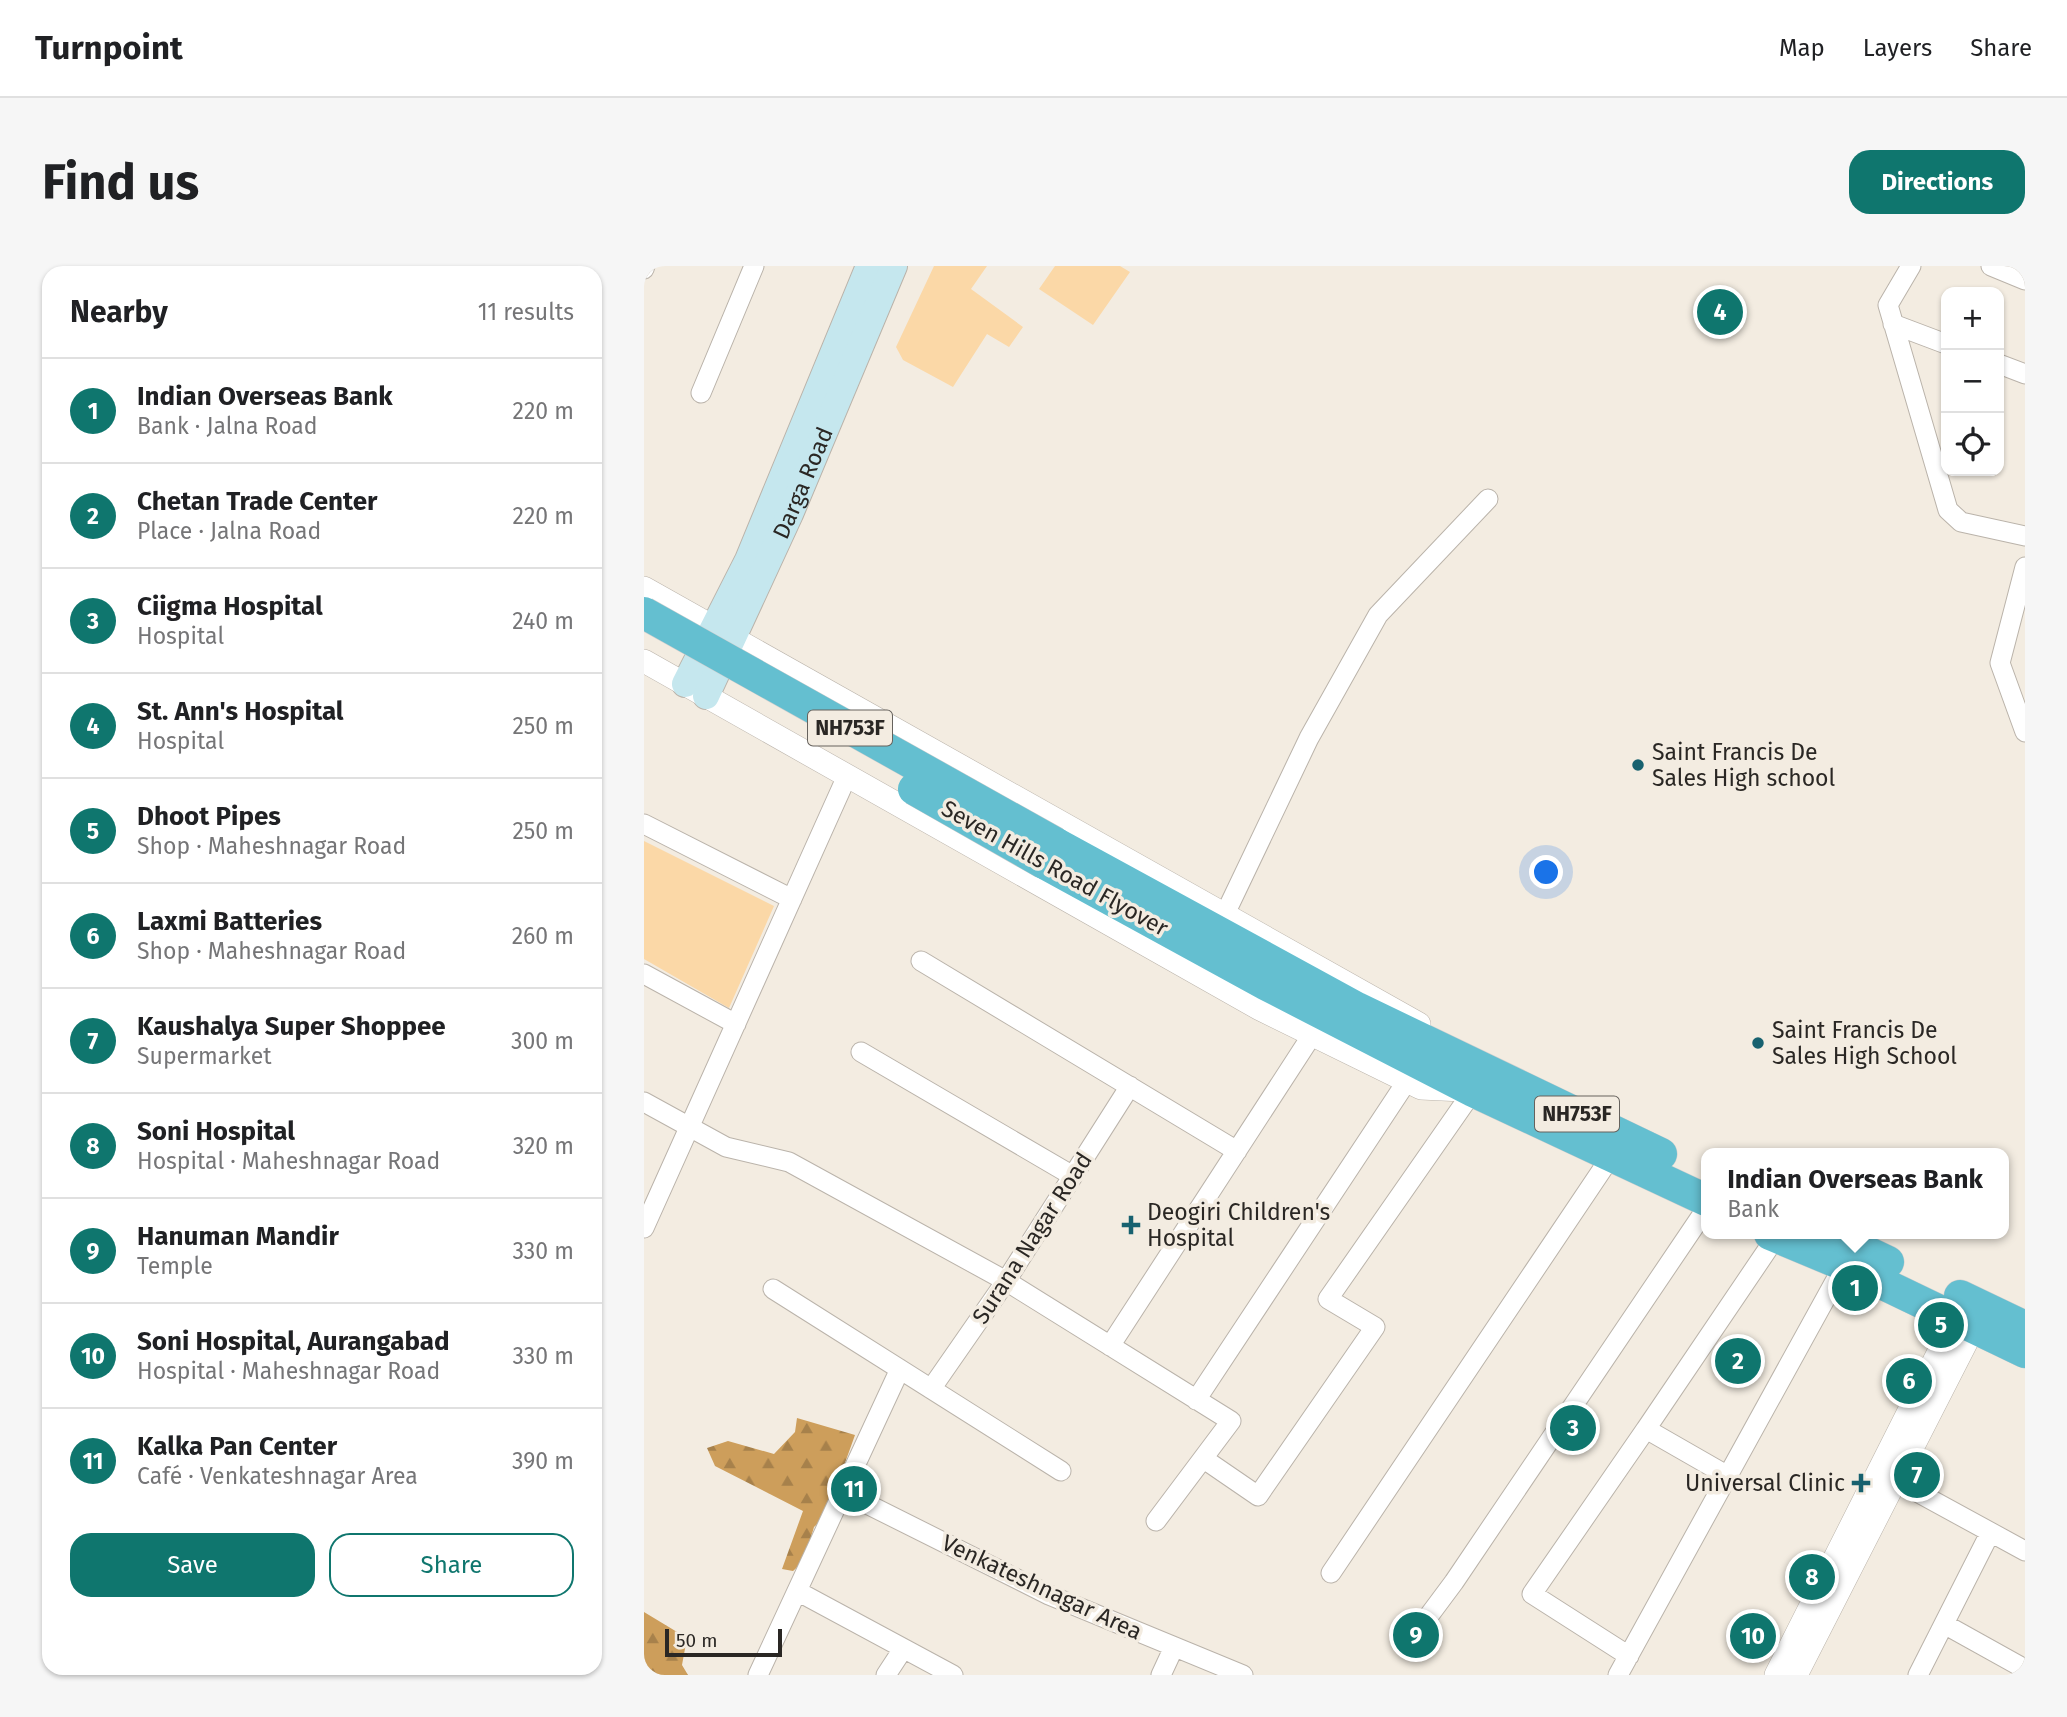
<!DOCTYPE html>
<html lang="en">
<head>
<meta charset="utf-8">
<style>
  body { margin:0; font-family:"Fira Sans",sans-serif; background:#f6f6f6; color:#202124 }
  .controls { position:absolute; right:21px; top:21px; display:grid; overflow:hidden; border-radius:14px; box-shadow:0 2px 5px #0004 }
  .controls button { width:63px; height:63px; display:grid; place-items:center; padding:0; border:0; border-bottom:2px solid #e0e0e0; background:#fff; color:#202124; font:35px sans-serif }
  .scale { position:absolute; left:21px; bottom:18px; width:117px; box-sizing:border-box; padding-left:7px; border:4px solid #2a2724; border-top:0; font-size:19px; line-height:24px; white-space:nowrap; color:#2a2724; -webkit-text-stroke:5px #f3ece1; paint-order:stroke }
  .you { position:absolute; left:903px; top:607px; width:24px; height:24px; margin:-18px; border:5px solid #fff; border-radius:50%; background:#1a73e8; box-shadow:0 0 0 10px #1a73e833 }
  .badge { display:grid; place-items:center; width:46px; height:46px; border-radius:50%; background:#0f766e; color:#fff; font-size:23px; font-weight:700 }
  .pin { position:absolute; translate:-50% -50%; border:4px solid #fff; box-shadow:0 2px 7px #0006 }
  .popup { position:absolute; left:1057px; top:882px; width:308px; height:91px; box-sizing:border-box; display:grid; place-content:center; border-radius:14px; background:#fff; filter:drop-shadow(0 2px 5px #0005); font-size:23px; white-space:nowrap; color:#757577 }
  .popup b { font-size:26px; color:#202124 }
  .popup::after { content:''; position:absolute; left:50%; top:100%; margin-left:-14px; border:14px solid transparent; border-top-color:#fff }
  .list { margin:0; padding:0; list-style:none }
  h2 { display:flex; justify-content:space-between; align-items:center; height:91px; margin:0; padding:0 28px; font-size:30px }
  h2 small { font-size:23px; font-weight:400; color:#757577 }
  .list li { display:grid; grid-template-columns:46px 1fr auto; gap:21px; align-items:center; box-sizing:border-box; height:105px; padding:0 28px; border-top:2px solid #e0e0e0 }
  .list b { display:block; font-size:26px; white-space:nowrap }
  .list p { margin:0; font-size:23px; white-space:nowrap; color:#757577 }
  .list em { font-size:23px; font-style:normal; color:#757577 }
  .actions { display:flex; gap:14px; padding:21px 28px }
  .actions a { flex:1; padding:16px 0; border:2px solid #0f766e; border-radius:21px; text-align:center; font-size:24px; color:#0f766e }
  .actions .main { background:#0f766e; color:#fff }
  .icon { flex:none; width:38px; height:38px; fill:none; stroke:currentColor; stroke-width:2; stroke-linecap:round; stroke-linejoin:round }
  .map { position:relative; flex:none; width:1381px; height:1409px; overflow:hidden; border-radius:21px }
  header { display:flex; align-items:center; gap:42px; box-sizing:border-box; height:98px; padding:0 35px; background:#fff; border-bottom:2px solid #e0e0e0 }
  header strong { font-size:33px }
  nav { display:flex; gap:38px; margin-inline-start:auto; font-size:24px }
  .intro { display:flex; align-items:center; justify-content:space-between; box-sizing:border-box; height:168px; padding:0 42px }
  h1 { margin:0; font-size:49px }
  .button { padding:18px 32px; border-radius:21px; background:#0f766e; color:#fff; font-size:24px; font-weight:700 }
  main { display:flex; gap:42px; padding:0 42px }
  aside { flex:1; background:#fff; border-radius:21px; box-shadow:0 2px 5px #0004 }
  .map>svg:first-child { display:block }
  .forest { fill:url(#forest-firs) }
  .park { fill:#fbd8a7 }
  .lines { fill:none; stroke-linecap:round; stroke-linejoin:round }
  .minor-casing { stroke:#bab3aa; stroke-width:21 }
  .tertiary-casing { stroke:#bab3aa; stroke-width:24 }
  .secondary-casing { stroke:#bab3aa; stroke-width:28 }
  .trunk-casing { stroke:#d0cfcf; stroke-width:33 }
  .minor { stroke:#fff; stroke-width:19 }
  .tertiary { stroke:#fff; stroke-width:23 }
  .secondary { stroke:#c5e7ee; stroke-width:26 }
  .trunk { stroke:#64bfd0; stroke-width:32 }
  .trunk-bridge-casing { stroke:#d0cfcf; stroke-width:33; stroke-linecap:butt }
  .trunk-bridge { stroke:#64bfd0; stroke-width:32 }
  .poi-dot { fill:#17616f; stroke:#f3ece1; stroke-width:2.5 }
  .labels { text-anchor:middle; stroke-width:7; stroke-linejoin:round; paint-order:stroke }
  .shield { fill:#f3ece1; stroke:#66625d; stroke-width:2 }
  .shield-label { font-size:21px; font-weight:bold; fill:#2a2724 }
  .street-label { font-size:23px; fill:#2a2724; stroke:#f3ece1 }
  .poi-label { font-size:23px; fill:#2a2724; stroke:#f3ece1; text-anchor:start }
</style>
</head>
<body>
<header>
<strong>Turnpoint</strong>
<nav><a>Map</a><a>Layers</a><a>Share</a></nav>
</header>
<div class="intro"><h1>Find us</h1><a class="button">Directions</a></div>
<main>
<aside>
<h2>Nearby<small>11 results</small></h2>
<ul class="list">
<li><span class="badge">1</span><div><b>Indian Overseas Bank</b><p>Bank · Jalna Road</p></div><em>220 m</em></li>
<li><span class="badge">2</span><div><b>Chetan Trade Center</b><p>Place · Jalna Road</p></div><em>220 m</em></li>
<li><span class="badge">3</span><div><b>Ciigma Hospital</b><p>Hospital</p></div><em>240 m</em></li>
<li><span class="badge">4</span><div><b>St. Ann's Hospital</b><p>Hospital</p></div><em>250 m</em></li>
<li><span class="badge">5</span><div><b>Dhoot Pipes</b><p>Shop · Maheshnagar Road</p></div><em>250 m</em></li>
<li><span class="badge">6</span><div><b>Laxmi Batteries</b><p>Shop · Maheshnagar Road</p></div><em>260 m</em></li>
<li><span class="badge">7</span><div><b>Kaushalya Super Shoppee</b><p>Supermarket</p></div><em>300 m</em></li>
<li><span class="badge">8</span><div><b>Soni Hospital</b><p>Hospital · Maheshnagar Road</p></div><em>320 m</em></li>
<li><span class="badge">9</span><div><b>Hanuman Mandir</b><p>Temple</p></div><em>330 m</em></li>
<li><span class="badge">10</span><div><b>Soni Hospital, Aurangabad</b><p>Hospital · Maheshnagar Road</p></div><em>330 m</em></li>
<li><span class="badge">11</span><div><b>Kalka Pan Center</b><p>Café · Venkateshnagar Area</p></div><em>390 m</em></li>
</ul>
<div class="actions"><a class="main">Save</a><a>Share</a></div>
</aside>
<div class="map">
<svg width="1381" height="1409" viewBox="0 0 1381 1409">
  <defs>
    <pattern id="forest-firs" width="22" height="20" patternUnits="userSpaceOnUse" patternTransform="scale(1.75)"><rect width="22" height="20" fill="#cd9e5b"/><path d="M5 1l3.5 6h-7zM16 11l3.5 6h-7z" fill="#a7814b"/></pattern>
  </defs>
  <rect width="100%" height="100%" fill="#f3ece1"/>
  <path class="forest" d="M153,1152L211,1169L182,1250L170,1261L160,1295L149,1305L138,1303L159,1245L71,1200L63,1182L84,1175L130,1188L151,1166Z
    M0,1346L43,1372L38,1399L44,1409H0Z"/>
  <path class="park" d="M290,0H343L327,23L379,61L365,81L343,68L309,121L259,94L252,81Z
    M411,0H476L486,6L449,59L395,23Z
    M0,575L130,640L85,742L0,693Z"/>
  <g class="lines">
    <defs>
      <path id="minor" d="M1267,0L1244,39L1304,244L1317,256L1381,270
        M1347,0L1381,14
        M0,3L1,0
        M1249,58L1302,78
        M1355,98L1381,108
        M57,127L110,0
        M1381,301L1356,397L1381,466
        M0,558L148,633
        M581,648L665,472L734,349L844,233
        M277,695L593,885
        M0,708L92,758
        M217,786L429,910
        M0,836L82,881L145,896L362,1015L587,1155L512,1255
        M0,962L203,510
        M129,1023L417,1205
        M466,1080L668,769
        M287,1123L362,1015L486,820
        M552,1134L763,815
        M1002,1163L1132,971
        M560,1193L614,1230L731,1061L684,1033L829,825
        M1240,1208L1381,1285
        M199,1226L405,1329L599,1409
        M687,1307L968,889
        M153,1325L309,1409
        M1300,1358L1381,1403
        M775,1363L810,1316L1062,943
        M985,1390L888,1328L1002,1163L1084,1210
        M114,1409L256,1103
        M242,1409L259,1383
        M517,1409L530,1381
        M974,1409L1200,999
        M1274,1409L1346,1267"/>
      <path id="tertiary" d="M0,322L775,758
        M0,395L616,743L777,822L819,824
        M1132,1409L1312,1052
        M1152,1409L1330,1061"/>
      <g id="secondary">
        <path d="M41,418L104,294L225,0"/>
        <path id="s1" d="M62,430L146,248L250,0"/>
      </g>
      <path id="trunk" d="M411,577L713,742L1017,888
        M400,597L621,718L829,825L1062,934
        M1126,968L1200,999L1381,1086
        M1185,968L1244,996
        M1316,1030L1381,1061"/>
    </defs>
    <use href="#minor" class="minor-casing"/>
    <use href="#tertiary" class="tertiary-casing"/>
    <use href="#secondary" class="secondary-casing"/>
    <use href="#trunk" class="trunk-casing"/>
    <use href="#minor" class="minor"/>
    <use href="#tertiary" class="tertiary"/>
    <use href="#secondary" class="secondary"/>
    <use href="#trunk" class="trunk"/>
    <defs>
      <path id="trunk-bridge" d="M0,347L411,577
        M270,523L400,597"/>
    </defs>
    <use href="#trunk-bridge" class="trunk-bridge-casing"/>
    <use href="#trunk-bridge" class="trunk-bridge"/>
  </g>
  <g class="poi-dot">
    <circle cx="994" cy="499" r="7"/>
    <circle cx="1114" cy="777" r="7"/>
    <path d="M483.5 948.5h7v7h7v7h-7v7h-7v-7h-7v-7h7z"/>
    <path d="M1213.5 1206.5h7v7h7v7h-7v7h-7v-7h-7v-7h7z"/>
  </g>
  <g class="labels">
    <g class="shield">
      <rect x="164" y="444.5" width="84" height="35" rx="5"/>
      <rect x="891" y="830.5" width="84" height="35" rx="5"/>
    </g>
    <g class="shield-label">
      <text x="206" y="469">NH753F</text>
      <text x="933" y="855">NH753F</text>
    </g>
    <g class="street-label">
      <text dy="8" stroke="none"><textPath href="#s1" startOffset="234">Darga Road</textPath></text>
      <text transform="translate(411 602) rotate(29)" y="8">Seven Hills Road Flyover</text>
      <text transform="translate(388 972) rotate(-57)" y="8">Surana Nagar Road</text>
      <text transform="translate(398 1321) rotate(25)" y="8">Venkateshnagar Area</text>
    </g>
    <g class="poi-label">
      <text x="1008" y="494">Saint Francis De<tspan x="1008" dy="26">Sales High school</tspan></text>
      <text x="1128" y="772">Saint Francis De<tspan x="1128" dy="26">Sales High School</tspan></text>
      <text x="503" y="954">Deogiri Children's<tspan x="503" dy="26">Hospital</tspan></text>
      <text x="1201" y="1225" text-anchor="end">Universal Clinic</text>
    </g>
  </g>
</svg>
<div class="controls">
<button>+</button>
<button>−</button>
<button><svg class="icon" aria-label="locate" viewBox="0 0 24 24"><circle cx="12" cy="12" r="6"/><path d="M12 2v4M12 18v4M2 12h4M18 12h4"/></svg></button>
</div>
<div class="scale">50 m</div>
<div class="you"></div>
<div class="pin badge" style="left:1211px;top:1022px">1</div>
<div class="popup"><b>Indian Overseas Bank</b>Bank</div>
<div class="pin badge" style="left:1094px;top:1095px">2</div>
<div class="pin badge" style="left:929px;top:1162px">3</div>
<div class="pin badge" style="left:1076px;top:46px">4</div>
<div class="pin badge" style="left:1297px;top:1059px">5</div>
<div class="pin badge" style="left:1265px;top:1115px">6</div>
<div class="pin badge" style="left:1273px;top:1209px">7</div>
<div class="pin badge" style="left:1168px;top:1311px">8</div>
<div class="pin badge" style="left:772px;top:1369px">9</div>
<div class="pin badge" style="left:1109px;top:1370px">10</div>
<div class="pin badge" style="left:210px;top:1223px">11</div>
</div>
</main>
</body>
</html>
